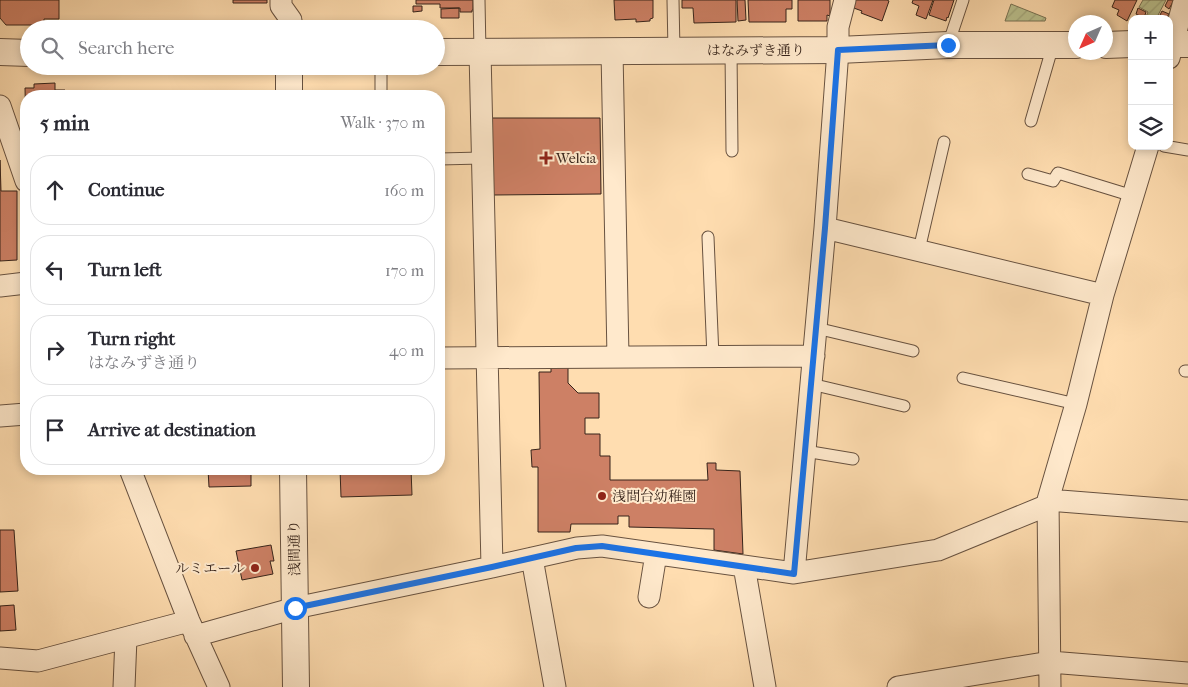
<!DOCTYPE html>
<html lang="en">
<head>
<meta charset="utf-8">
<style>
  body { margin:0; font-family:"IM FELL French Canon","Noto Serif JP",serif; background:#f7f7f7; color:#2b2b33 }
  .controls { position:absolute; right:15px; top:15px; display:grid; overflow:hidden; border-radius:10px; box-shadow:0 2px 8px #0003 }
  .controls button { width:45px; height:45px; display:grid; place-items:center; padding:0; border:0; border-bottom:1px solid #e1e1e2; background:#fff; color:#2b2b33; font:25px sans-serif }
  .compass { position:absolute; left:1068px; top:15px; width:45px; height:45px; border-radius:50%; background:#fff; box-shadow:0 2px 8px #0003; rotate:225deg }
  .stop { position:absolute; width:15px; height:15px; margin:-11px; border:4px solid #1a73e8; border-radius:50%; background:#fff }
  .stop.end { background:#1a73e8; border-color:#fff; box-shadow:0 1px 5px #0008 }
  .list { margin:0; padding:0; list-style:none }
  h2 { display:flex; justify-content:space-between; align-items:center; height:65px; margin:0; padding:0 20px; font-size:21px }
  h2 small { font-size:16px; font-weight:400; color:#7c7c81 }
  .list li { display:grid; grid-template-columns:32px 1fr auto; gap:15px; align-items:center; box-sizing:border-box; height:70px; margin:0 10px 10px; padding:0 10px; border:1px solid #e1e1e2; border-radius:20px }
  .list b { display:block; font-size:19px; white-space:nowrap }
  .list p { margin:0; font-size:16px; white-space:nowrap; color:#7c7c81 }
  .list em { font-size:16px; font-style:normal; color:#7c7c81 }
  .icon { flex:none; width:28px; height:28px; fill:none; stroke:currentColor; stroke-width:2; stroke-linecap:round; stroke-linejoin:round }
  .map { position:relative; flex:none; width:1188px; height:687px; overflow:hidden }
  .search { position:absolute; background:#fff; box-shadow:0 2px 8px #0003; left:20px; top:20px; width:425px; height:55px; display:flex; align-items:center; gap:12px; box-sizing:border-box; padding:0 18px; border-radius:28px; color:#7c7c81; font-size:19px }
  .panel { position:absolute; background:#fff; box-shadow:0 2px 8px #0003; left:20px; top:90px; width:425px; height:385px; border-radius:20px }
  .map>svg:first-child { display:block }
  .garden { fill:url(#garden-furrows); stroke:#787254 }
  .building { fill:#cd8065; stroke:#36231a }
  .lines { fill:none; stroke-linecap:round; stroke-linejoin:round }
  .service-casing { stroke:#685240; stroke-width:13 }
  .minor-casing { stroke:#685240; stroke-width:23 }
  .tertiary-casing { stroke:#685240; stroke-width:28 }
  .service { stroke:#ffe9cc; stroke-width:11 }
  .minor { stroke:#ffe9cc; stroke-width:21 }
  .tertiary { stroke:#ffe9cc; stroke-width:26 }
  .route { stroke:#1a73e8; stroke-width:6 }
  .poi-dot { fill:#8f2418; stroke:#ffe9cc; stroke-width:2 }
  .labels { text-anchor:middle; stroke-width:4; stroke-linejoin:round; paint-order:stroke }
  .street-label { font-size:14px; fill:#36231a; stroke:#ffe9cc }
  .poi-label { font-size:14px; fill:#36231a; stroke:#ffe9cc; text-anchor:start }
</style>
</head>
<body>
<div class="map">
<svg width="1188" height="687" viewBox="0 0 1188 687">
  <defs>
    <pattern id="garden-furrows" width="10" height="10" patternUnits="userSpaceOnUse" patternTransform="scale(1.25)"><rect width="10" height="10" fill="#bbc28f"/><path d="M-1 1l2-2M0 10L10 0M9 11l2-2" fill="none" stroke="#a1a67b"/></pattern>
  </defs>
  <rect width="100%" height="100%" fill="#ffddb0"/>
  <filter id="stains"><feTurbulence type="fractalNoise" baseFrequency=".004" numOctaves="4"/><feColorMatrix values="0 0 0 0 .2 0 0 0 0 .09 0 0 0 0 .02 0 0 0 .5 -.17"/></filter>
  <radialGradient id="worn" r=".72"><stop offset=".6" stop-color="#630" stop-opacity="0"/><stop offset="1" stop-color="#630" stop-opacity=".3"/></radialGradient>
  <path class="garden" d="M1143,0H1166L1156,19H1145L1148,12L1139,7Z
    M1011,4L1046,18L1045,21H1005Z"/>
  <path class="building" d="M0,0H59V19H44V25H6L0,18Z
    M233,0H267V3H233Z
    M416,0H473V10H472V12H460V8H440V4H416Z
    M614,0H653V18L650,19V21L636,22V19L615,20Z
    M682,0H736V22L694,23L693,8H682Z
    M737,0H745L746,20L738,21Z
    M748,0H792V9H786V22H749Z
    M798,0H830V16L827,15V21H798Z
    M854,0H887L889,1L882,21L861,13L862,11L851,7Z
    M913,0H933L926,19L916,15L919,6L912,3Z
    M934,0H954L948,18L947,17L946,21L929,15Z
    M1115,0H1137L1127,21L1117,15L1119,10L1112,7Z
    M1168,0H1174L1169,9L1165,6Z
    M413,6H422V11L413,12Z
    M459,8V18H441V9Z
    M1138,8L1146,12L1144,18L1136,14Z
    M1162,11L1169,14L1166,19H1158Z
    M55,83V90H65V96H26V136L25,88H34V84Z
    M492,118H600L601,194L493,195Z
    M0,160L1,191H17V260L0,261Z
    M551,364L568,366V383L578,393H599V418H585V434H600V456H610V480H708L707,463H716V470L740,471L743,554L714,550V529L629,527V516H618V524H571L570,532H538V467H532L531,450L540,449L539,372H551Z
    M208,469H251V486L209,487Z
    M340,469H411L412,495L341,497Z
    M0,530H14L18,591L0,592Z
    M271,545L274,561H270L273,574L242,580L236,551Z
    M14,605L16,630L0,631V606Z"/>
  <g class="lines">
    <defs>
      <path id="service" d="M479,0L480,52
        M673,0L674,51
        M948,45L963,0
        M731,50L732,151
        M381,66V96
        M1031,121L1053,45
        M1164,146L1188,150
        M439,159L482,158
        M1028,174L1053,181L1058,173L1133,196
        M708,237L713,357
        M919,250L944,142
        M816,328L913,351
        M1185,371H1188
        M963,378L1076,404
        M811,384L904,406
        M805,451L853,459"/>
      <path id="minor" d="M281,0V6L291,20L290,29
        M612,51L618,357
        M480,52L492,567
        M1169,58L1183,5L1185,0
        M0,106L26,181
        M825,228L1103,295
        M0,286L26,283
        M439,358L814,356
        M0,416L26,414
        M130,469L189,621L219,687
        M1048,500L1188,511
        M532,558L555,687
        M744,566L765,687
        M794,573L825,228L838,50V27L845,0
        M649,597L656,554
        M195,636L295,608L492,567L577,548L602,546L794,573L938,550L1048,505
        M0,658L38,661L189,621
        M124,687L126,638
        M898,687L1050,662L1188,673
        M1050,687L1048,500L1076,404L1103,295L1148,146"/>
      <path id="tertiary" d="M1169,44H1188
        M1106,45L1132,44
        M0,52L29,53
        M436,52L838,50L948,45H1076
        M289,66V96
        M293,469L296,687"/>
    </defs>
    <use href="#service" class="service-casing"/>
    <use href="#minor" class="minor-casing"/>
    <use href="#tertiary" class="tertiary-casing"/>
    <use href="#service" class="service"/>
    <use href="#minor" class="minor"/>
    <use href="#tertiary" class="tertiary"/>
  </g>
  <g class="lines">
    <path class="route" d="M295,608L492,567L576,548L602,546L794,574L825,228L838,50L948,45"/>
  </g>
  <g class="poi-dot">
    <path d="M543.5 150.5h5v5h5v5h-5v5h-5v-5h-5v-5h5z"/>
    <circle cx="602" cy="496" r="5"/>
    <circle cx="255" cy="568" r="5"/>
  </g>
  <g class="labels">
    <g class="street-label">
      <text x="756" y="55">はなみずき通り</text>
      <text transform="translate(294 548) rotate(-91)" y="5">浅間通り</text>
    </g>
    <g class="poi-label">
      <text x="556" y="163">Welcia</text>
      <text x="612" y="501">浅間台幼稚園</text>
      <text x="245" y="573" text-anchor="end">ルミエール</text>
    </g>
  </g>
  <rect width="100%" height="100%" filter="url(#stains)"/>
  <rect width="100%" height="100%" fill="url(#worn)"/>
</svg>
<div class="controls">
<button>+</button>
<button>−</button>
<button><svg class="icon" aria-label="layers" viewBox="0 0 24 24"><path d="M12 4l9 5-9 5-9-5zM3 14l9 5 9-5"/></svg></button>
</div>
<svg class="compass" viewBox="-18 -18 36 36"><path d="M0-13l5 13h-10z" fill="#e53935"/><path d="M0 13l5-13h-10z" fill="#7c7c81"/></svg>
<div class="stop" style="left:295px;top:608px"></div>
<div class="stop end" style="left:948px;top:45px"></div>
<div class="search"><svg class="icon" aria-label="search" viewBox="0 0 24 24"><circle cx="10" cy="10" r="6"/><path d="M15 15l6 6"/></svg>Search here</div>
<section class="panel">
<h2>5 min<small>Walk · 370 m</small></h2>
<ul class="list">
<li><svg class="icon" aria-label="ahead" viewBox="0 0 24 24"><path d="M12 20V5M6 11l6-6 6 6"/></svg><div><b>Continue</b></div><em>160 m</em></li>
<li><svg class="icon" aria-label="left" viewBox="0 0 24 24"><path d="M17 20v-9H6M10 6l-5 5 5 5"/></svg><div><b>Turn left</b></div><em>170 m</em></li>
<li><svg class="icon" aria-label="right" viewBox="0 0 24 24"><path d="M7 20v-9h11M14 6l5 5-5 5"/></svg><div><b>Turn right</b><p>はなみずき通り</p></div><em>40 m</em></li>
<li><svg class="icon" aria-label="arrive" viewBox="0 0 24 24"><path d="M6 21V4h12l-3 4 3 4H6"/></svg><div><b>Arrive at destination</b></div></li>
</ul>
</section>
</div>
</body>
</html>
